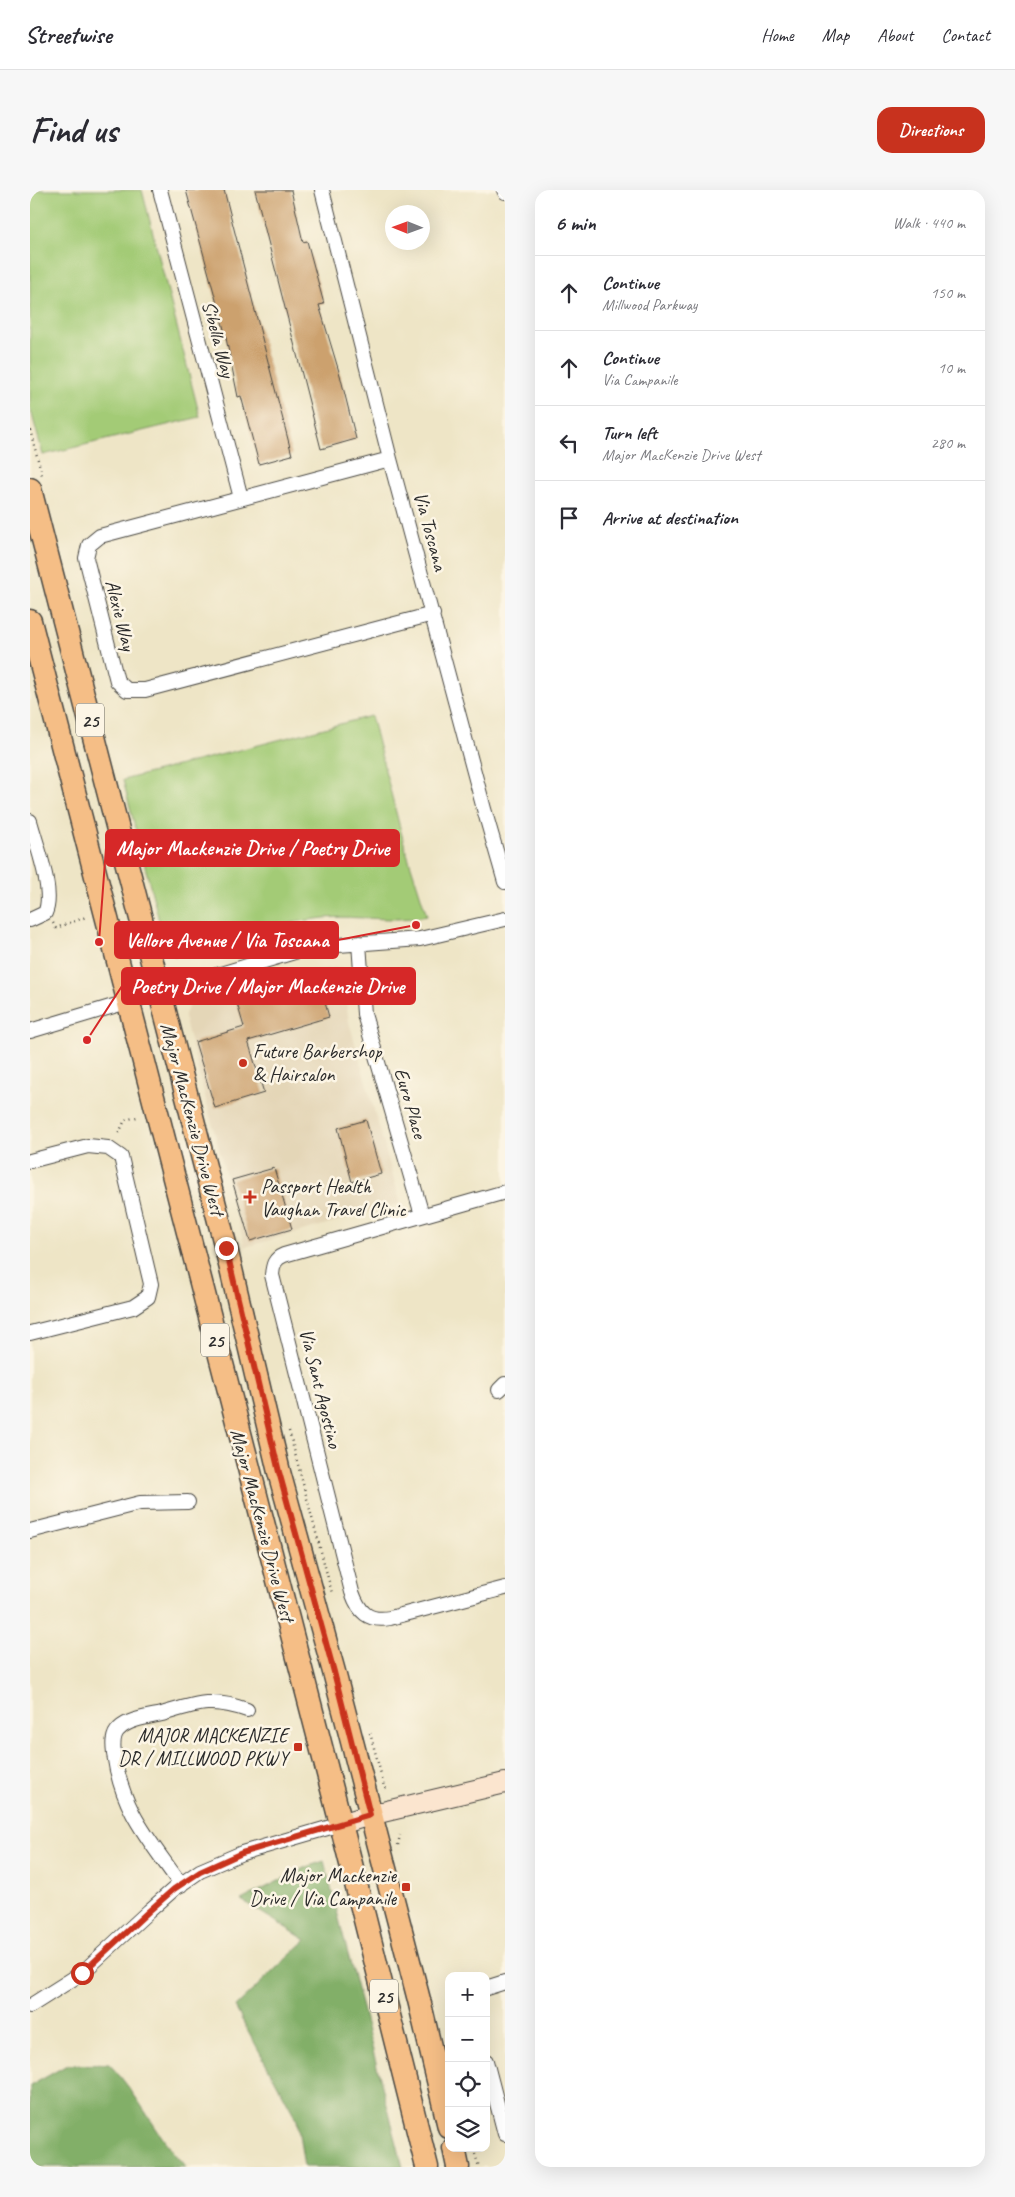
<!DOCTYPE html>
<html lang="en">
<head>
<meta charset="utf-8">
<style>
  body { margin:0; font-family:Caveat,sans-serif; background:#f7f7f7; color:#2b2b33 }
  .controls { position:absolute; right:15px; bottom:15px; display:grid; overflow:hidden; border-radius:10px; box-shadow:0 5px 20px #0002 }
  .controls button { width:45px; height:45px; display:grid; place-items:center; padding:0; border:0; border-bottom:1px solid #e1e1e2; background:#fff; color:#2b2b33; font:25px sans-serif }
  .compass { position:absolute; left:355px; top:15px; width:45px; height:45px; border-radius:50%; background:#fff; box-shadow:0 5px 20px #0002; rotate:271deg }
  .stop { position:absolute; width:15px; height:15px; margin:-11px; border:4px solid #c8321e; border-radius:50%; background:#fff }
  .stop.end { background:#c8321e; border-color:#fff; box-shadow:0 1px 5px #0008 }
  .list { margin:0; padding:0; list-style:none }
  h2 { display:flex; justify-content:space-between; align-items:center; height:65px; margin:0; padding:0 20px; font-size:21px }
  h2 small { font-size:16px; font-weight:400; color:#7c7c81 }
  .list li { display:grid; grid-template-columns:32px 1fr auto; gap:15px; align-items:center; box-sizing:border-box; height:75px; padding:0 20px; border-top:1px solid #e1e1e2 }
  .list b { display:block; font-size:19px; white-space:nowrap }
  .list p { margin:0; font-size:16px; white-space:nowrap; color:#7c7c81 }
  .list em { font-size:16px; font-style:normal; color:#7c7c81 }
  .icon { flex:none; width:28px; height:28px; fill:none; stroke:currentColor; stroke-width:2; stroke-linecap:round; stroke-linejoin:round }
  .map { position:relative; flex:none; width:475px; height:1977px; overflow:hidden; border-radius:15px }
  header { display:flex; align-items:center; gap:30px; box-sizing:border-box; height:70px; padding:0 25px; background:#fff; border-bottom:1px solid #e1e1e2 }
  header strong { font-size:24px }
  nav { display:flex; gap:28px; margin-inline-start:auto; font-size:18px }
  .intro { display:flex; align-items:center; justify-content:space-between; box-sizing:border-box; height:120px; padding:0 30px }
  h1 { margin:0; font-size:35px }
  .button { padding:12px 22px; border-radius:15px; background:#c8321e; color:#fff; font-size:18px; font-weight:700 }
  main { display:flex; gap:30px; padding:0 30px }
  aside { flex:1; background:#fff; border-radius:15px; box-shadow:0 5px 20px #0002 }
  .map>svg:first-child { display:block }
  .built { fill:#e4d6b7 }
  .green { fill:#a3cb76; stroke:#677b50 }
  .forest { fill:#82af67; stroke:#566d49 }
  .building { fill:#cca16e }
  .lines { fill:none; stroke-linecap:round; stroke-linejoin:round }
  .street-casing { stroke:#484742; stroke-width:16 }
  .secondary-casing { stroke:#484742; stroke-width:22 }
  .primary-casing { stroke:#484742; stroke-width:25 }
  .path { stroke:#484742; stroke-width:2.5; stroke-dasharray:1 4; stroke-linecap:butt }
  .street { stroke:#fff; stroke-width:14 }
  .secondary { stroke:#fbe5cf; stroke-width:20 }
  .primary { stroke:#f5be86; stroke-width:22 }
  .route { stroke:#c8321e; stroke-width:6 }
  .poi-dot { fill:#c8321e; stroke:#fcf5e5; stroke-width:2 }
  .labels { text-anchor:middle; stroke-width:5; stroke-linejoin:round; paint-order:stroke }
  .shield { fill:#fcf5e5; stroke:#6a6863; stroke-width:1 }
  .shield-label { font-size:19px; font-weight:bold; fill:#2b2b2b }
  .street-label { font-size:20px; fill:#2b2b2b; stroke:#fcf5e5 }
  .poi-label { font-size:20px; fill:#2b2b2b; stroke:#fcf5e5; text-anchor:start }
  .leader { fill:none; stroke:#d62828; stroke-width:2 }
  .callout-dot { fill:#d62828; stroke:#fcf5e5; stroke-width:2 }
  .callout { fill:#d62828; stroke:#d62828; stroke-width:2 }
  .callout-label { font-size:21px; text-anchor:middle; font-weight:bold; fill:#fff }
</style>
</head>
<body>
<header>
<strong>Streetwise</strong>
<nav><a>Home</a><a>Map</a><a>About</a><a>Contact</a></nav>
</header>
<div class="intro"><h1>Find us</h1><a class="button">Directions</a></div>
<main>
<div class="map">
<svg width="475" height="1977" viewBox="0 0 475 1977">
  <rect width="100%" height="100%" fill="#fcf5e5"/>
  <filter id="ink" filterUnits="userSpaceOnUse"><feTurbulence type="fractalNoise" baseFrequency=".02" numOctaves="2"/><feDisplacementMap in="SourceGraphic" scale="10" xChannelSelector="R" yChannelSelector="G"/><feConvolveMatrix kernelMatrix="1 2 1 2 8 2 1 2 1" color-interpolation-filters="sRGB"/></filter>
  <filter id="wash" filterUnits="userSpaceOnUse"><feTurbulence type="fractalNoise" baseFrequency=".0096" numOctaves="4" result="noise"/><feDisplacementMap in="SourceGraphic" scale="20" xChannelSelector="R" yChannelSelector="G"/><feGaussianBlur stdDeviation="1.12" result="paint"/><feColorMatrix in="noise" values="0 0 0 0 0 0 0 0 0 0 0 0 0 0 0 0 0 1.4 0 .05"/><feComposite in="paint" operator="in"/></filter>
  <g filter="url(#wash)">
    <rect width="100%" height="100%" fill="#eee5c6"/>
    <path class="built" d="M311,777L319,832L370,1011L368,1014L215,1057L154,827L159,815L188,806L271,782Z"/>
    <path class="green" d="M0,0H112L170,227L13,265L0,217Z
      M341,526L375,657L397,726C362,733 328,725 294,728C244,733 193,751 145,766L140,763L136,758L93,590Z"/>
    <path class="forest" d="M294,1671L373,1977H274L267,1930L205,1817L276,1750L211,1710L276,1677Z
      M79,1874C109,1904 126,1946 156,1977H0V1896L37,1875Z"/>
    <g id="blocks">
      <path class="building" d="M156,0H194L262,265L229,274L211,206L208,207L195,143Z
        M225,0H261L273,52L277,51L294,114L289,115L310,185L326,249L291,259Z
        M281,788L285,800L291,798L299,827L218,851L234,903L185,918L165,852L214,837L206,810Z
        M336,930L351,984L322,992L308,938Z
        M244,978L262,1039L220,1051L202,990Z"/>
    </g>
  </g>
  <g filter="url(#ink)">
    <use href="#blocks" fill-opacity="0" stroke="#484742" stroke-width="1"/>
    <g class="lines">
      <defs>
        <path id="street" d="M130,0L211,308
          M292,0L360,269L454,619L475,692
          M474,0L475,2
          M360,269L70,346L59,355L56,368L87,491L97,500H115L403,424
          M0,631C6,654 25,702 15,723L0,730
          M329,753L334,824L392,1025
          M0,841L281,757L390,749L475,729
          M0,971L58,956L78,958L91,967L121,1094L118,1107L103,1117L0,1143
          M475,1002L254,1065C244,1069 243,1075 242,1085L322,1402C329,1422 338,1432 360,1428L475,1398
          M469,1200L475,1194
          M0,1341L110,1313L158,1312
          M151,1695C119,1649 92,1621 84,1564C83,1556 82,1545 89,1539C99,1529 119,1527 132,1524C166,1514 181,1507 217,1520
          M456,1798L475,1792
          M0,1816L52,1783L119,1721L144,1699L170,1681L212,1663L311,1634
          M456,1871L475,1944"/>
        <path id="secondary" d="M311,1634L340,1625L475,1593"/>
        <path id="primary" d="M0,299L196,1058L249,1282L304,1482L389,1810L419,1937
          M0,431L311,1634L397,1977
          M424,1958L428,1977"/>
      </defs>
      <use href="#street" class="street-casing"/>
      <use href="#secondary" class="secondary-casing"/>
      <use href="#primary" class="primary-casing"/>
      <path class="path" d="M0,240L12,285
        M23,733L26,738L56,727
        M89,943L95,930L107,927
        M259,1241L302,1403
        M340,1543L351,1584
        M352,1589L354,1597L358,1600
        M368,1655L370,1645
        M445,1964L449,1977"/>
      <use href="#street" class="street"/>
      <use href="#secondary" class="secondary"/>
      <use href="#primary" class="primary"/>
    </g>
  </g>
  <g class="lines" filter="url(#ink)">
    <path class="route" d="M52,1783L119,1721L144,1699L170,1682L212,1663L340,1625L304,1482L249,1282L196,1058"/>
  </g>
  <g class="poi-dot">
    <circle cx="213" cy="873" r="5"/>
    <path d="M217.5 999.5h5v5h5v5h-5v5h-5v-5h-5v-5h5z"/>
    <rect x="263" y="1552" width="10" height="10" rx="2.5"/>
    <rect x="371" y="1692" width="10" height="10" rx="2.5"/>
  </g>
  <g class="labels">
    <g class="shield">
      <rect x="46" y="513.5" width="28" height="33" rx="4"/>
      <rect x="171" y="1133.5" width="28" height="33" rx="4"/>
      <rect x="340" y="1789.5" width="28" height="33" rx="4"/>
    </g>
    <g class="shield-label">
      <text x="60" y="537">25</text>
      <text x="185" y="1157">25</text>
      <text x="354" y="1813">25</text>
    </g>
    <g class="street-label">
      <text transform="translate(189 149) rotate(75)" y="7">Sibella Way</text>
      <text transform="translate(401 341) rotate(75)" y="7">Via Toscana</text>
      <text transform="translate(91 425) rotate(76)" y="7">Alexie Way</text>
      <text transform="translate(381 913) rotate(74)" y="7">Euro Place</text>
      <text transform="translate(163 929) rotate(75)" y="7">Major MacKenzie Drive West</text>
      <text transform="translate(291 1198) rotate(76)" y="7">Via Sant Agostino</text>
      <text transform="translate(233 1335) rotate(75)" y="7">Major MacKenzie Drive West</text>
    </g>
    <g class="poi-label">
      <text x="223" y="868">Future Barbershop<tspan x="223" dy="23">&amp; Hairsalon</tspan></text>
      <text x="231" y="1003">Passport Health<tspan x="231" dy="23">Vaughan Travel Clinic</tspan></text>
      <text x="258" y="1552" text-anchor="end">MAJOR MACKENZIE<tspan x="258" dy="23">DR / MILLWOOD PKWY</tspan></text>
      <text x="366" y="1692" text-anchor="end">Major Mackenzie<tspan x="366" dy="23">Drive / Via Campanile</tspan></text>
    </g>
  </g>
  <path class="leader" d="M69 752L76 658M386 735L308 750M57 850L92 796"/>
  <g class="callout-dot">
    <circle cx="69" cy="752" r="5"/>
    <circle cx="386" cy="735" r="5"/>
    <circle cx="57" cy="850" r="5"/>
  </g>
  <g class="callout">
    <rect x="76" y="640" width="293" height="36" rx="5"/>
    <rect x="85" y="732" width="223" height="36" rx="5"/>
    <rect x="92" y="778" width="293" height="36" rx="5"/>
  </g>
  <g class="callout-label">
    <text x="223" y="665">Major Mackenzie Drive / Poetry Drive</text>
    <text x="197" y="757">Vellore Avenue / Via Toscana</text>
    <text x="238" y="803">Poetry Drive / Major Mackenzie Drive</text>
  </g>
</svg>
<div class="controls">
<button>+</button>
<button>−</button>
<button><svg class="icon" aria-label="locate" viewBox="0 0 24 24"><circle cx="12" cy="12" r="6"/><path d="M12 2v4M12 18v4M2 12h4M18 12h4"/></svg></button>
<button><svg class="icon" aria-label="layers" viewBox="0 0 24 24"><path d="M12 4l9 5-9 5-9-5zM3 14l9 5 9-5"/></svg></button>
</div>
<svg class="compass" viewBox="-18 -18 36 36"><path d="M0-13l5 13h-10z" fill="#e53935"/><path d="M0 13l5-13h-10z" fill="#7c7c81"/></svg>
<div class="stop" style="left:52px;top:1783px"></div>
<div class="stop end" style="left:196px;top:1058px"></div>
</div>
<aside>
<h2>6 min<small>Walk · 440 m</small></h2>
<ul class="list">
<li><svg class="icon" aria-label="ahead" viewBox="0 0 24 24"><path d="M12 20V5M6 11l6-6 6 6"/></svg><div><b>Continue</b><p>Millwood Parkway</p></div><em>150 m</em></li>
<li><svg class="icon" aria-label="ahead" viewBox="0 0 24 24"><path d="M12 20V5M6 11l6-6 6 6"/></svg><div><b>Continue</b><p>Via Campanile</p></div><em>10 m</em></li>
<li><svg class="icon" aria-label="left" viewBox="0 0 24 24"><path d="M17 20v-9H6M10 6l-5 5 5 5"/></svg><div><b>Turn left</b><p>Major MacKenzie Drive West</p></div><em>280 m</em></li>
<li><svg class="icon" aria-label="arrive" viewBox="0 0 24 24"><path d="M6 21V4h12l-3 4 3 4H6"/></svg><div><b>Arrive at destination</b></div></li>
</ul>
</aside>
</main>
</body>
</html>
